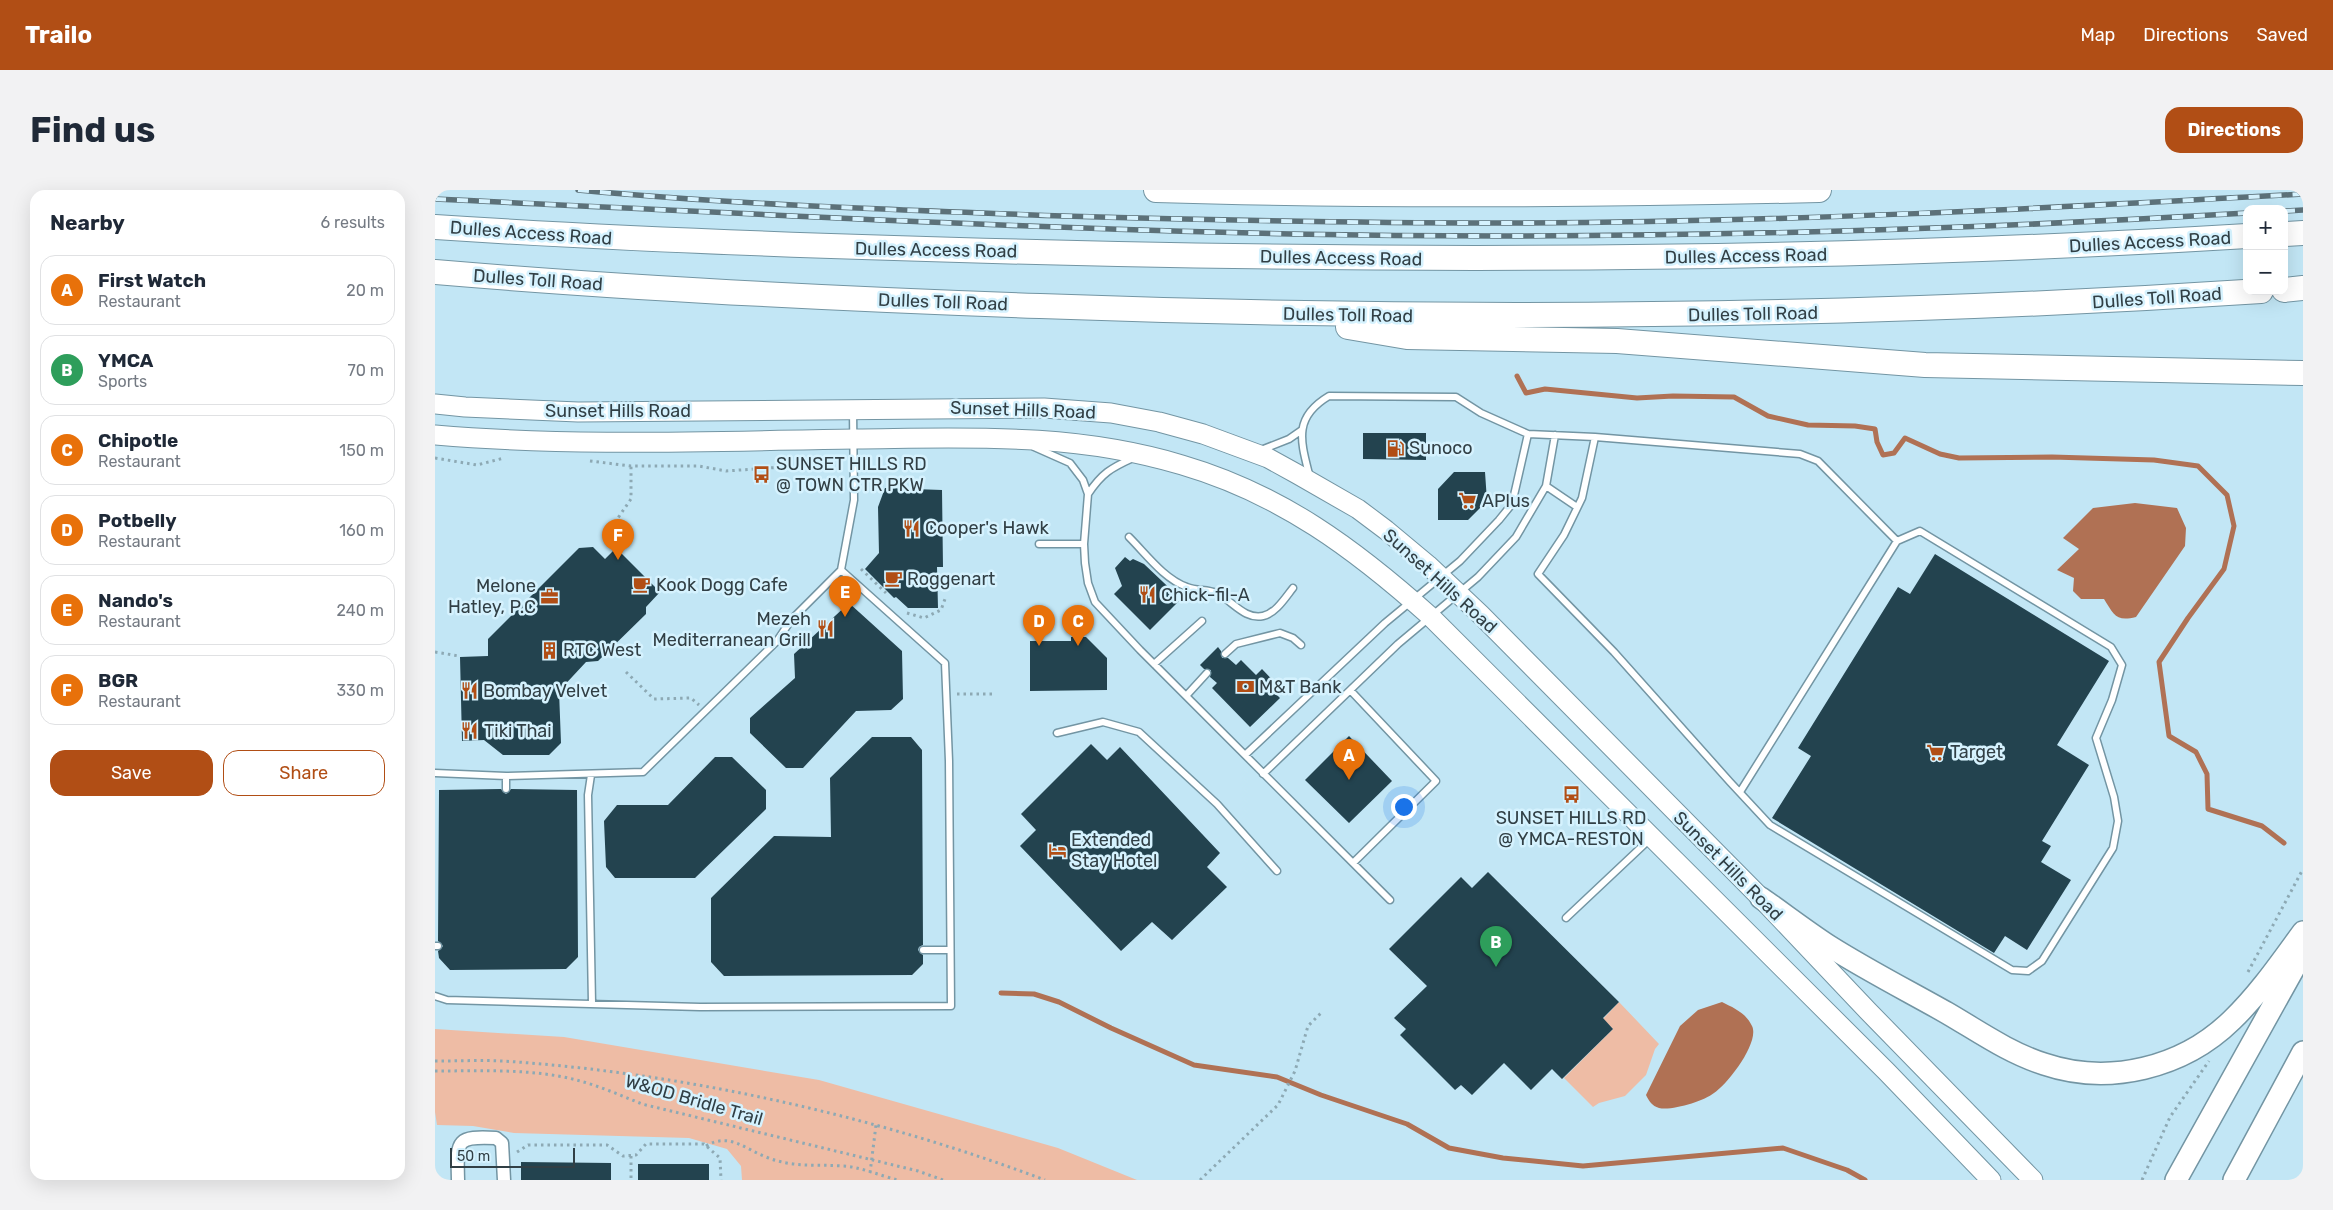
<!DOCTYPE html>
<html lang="en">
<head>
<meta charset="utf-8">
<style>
  body { margin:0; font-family:Rubik,sans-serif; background:#f2f2f3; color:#1f2937 }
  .controls { position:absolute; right:15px; top:15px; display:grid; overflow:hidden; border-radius:10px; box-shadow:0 5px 20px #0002 }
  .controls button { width:45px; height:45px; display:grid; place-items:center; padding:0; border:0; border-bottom:1px solid #e0e1e3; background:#fff; color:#1f2937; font:25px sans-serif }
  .scale { position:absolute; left:15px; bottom:12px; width:125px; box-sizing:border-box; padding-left:5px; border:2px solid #313f45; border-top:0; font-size:14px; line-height:18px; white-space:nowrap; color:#313f45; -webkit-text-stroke:4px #d5f2fe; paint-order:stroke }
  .you { position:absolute; left:968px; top:616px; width:18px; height:18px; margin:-12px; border:4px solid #fff; border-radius:50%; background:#1a73e8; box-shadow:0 0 0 8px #1a73e833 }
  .badge { display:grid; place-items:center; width:32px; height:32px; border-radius:50%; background:#b14e15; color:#fff; font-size:16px; font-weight:700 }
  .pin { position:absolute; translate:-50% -41px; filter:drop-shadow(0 1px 2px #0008) }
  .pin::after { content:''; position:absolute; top:26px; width:18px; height:15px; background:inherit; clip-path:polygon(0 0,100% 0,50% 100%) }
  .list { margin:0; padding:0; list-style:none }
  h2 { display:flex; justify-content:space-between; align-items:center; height:65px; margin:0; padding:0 20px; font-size:21px }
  h2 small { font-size:16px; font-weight:400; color:#747a83 }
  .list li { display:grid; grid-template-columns:32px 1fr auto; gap:15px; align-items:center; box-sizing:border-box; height:70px; margin:0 10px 10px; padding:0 10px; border:1px solid #e0e1e3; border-radius:15px }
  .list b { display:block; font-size:19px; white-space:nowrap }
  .list p { margin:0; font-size:16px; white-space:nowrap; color:#747a83 }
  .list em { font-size:16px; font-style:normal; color:#747a83 }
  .actions { display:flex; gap:10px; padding:15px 20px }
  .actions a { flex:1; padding:11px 0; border:1px solid #b14e15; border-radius:15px; text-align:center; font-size:18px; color:#b14e15 }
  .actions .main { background:#b14e15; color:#fff }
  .map { position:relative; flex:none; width:1868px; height:990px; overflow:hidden; border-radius:15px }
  header { display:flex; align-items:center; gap:30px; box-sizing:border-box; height:70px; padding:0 25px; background:#b14e15; color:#fff }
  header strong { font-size:24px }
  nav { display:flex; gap:28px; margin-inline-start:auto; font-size:18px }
  .intro { display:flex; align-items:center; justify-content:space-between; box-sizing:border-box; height:120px; padding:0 30px }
  h1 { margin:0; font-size:35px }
  .button { padding:12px 22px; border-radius:15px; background:#b14e15; color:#fff; font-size:18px; font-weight:700 }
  main { display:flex; gap:30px; padding:0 30px }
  aside { flex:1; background:#fff; border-radius:15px; box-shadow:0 5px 20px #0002 }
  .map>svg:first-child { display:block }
  .green { fill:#eebca5 }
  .water { fill:#b07154 }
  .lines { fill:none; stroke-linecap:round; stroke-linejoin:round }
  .stream { stroke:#b07154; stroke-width:5 }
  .building { fill:#23434f }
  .service-casing { stroke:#7395a3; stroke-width:9 }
  .minor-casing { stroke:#7395a3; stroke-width:15 }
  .secondary-casing { stroke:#7395a3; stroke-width:21 }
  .trunk-casing { stroke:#7395a3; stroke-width:24 }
  .motorway-casing { stroke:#7395a3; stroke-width:26 }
  .path { stroke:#8da9b4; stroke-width:3; stroke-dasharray:2.5 4; stroke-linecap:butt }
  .service { stroke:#fff; stroke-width:6 }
  .minor { stroke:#fff; stroke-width:12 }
  .secondary { stroke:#fff; stroke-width:19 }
  .trunk { stroke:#fff; stroke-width:21 }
  .motorway { stroke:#fff; stroke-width:24 }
  .rail-casing { stroke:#5c7179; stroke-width:5.5 }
  .rail { stroke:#d5f2fe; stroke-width:4; stroke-dasharray:11; stroke-linecap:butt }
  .labels { text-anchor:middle; stroke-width:5; stroke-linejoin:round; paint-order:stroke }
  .street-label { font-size:18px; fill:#313f45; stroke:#d5f2fe }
  .poi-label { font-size:18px; fill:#313f45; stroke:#d5f2fe; text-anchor:start }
</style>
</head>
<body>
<header>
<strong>Trailo</strong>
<nav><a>Map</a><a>Directions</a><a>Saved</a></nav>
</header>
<div class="intro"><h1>Find us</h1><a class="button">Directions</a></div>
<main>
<aside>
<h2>Nearby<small>6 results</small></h2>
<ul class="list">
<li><span class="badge" style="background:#e8710a">A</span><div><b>First Watch</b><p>Restaurant</p></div><em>20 m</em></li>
<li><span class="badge" style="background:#2e9e5b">B</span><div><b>YMCA</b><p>Sports</p></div><em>70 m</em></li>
<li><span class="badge" style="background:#e8710a">C</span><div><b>Chipotle</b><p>Restaurant</p></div><em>150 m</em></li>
<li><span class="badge" style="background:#e8710a">D</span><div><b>Potbelly</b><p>Restaurant</p></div><em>160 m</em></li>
<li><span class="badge" style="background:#e8710a">E</span><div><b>Nando's</b><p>Restaurant</p></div><em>240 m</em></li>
<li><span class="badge" style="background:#e8710a">F</span><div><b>BGR</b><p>Restaurant</p></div><em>330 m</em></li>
</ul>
<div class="actions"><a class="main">Save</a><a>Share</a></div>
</aside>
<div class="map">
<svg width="1868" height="990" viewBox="0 0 1868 990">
  <rect width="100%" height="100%" fill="#c2e6f5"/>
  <path class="green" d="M1184,812L1224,854L1220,859L1211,885L1190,906L1164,913L1158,917L1129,888L1178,839L1168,829Z
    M0,839L129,847L384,890L623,958L702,990H307L306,976L292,959L254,948L79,943L38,936L2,935L0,922Z"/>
  <path class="water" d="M1700,313L1742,318L1751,338L1750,356L1701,427C1681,432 1679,425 1669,409H1646L1638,401L1639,388L1622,380L1644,359L1628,348L1658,318Z
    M1287,812C1299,818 1311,823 1317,836C1325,852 1293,894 1279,903C1269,911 1237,921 1224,918C1217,916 1214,911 1211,905L1245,836L1263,820Z"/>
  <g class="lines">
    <path class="stream" d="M1082,186L1091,203L1110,199L1202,208L1238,206L1299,207L1333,226L1373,235L1420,236L1440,239L1442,252L1448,265L1459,263L1470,248L1505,264L1524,268L1617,267L1719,270L1763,276L1792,305L1799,336L1789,379L1753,428L1724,472L1734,546L1761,562L1772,584L1773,619L1827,636L1849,653
      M566,803L599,804L624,812L676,838L759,875L842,887L886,905L972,934L1014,958L1068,968L1148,976L1348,958L1412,980L1430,990"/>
  </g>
  <path class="building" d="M928,243H991V270L928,269Z
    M1019,282H1050L1052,311L1033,330H1003V299Z
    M450,298L507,300L508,377H502L503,418H473L461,407L459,408L430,379L444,363L443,317Z
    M158,357L170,369L181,358L225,402L211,417V424L163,471L151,472L124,501L126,553L114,565H68L49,550L27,551L25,467L53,466V449L144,358Z
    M1500,364L1674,471L1622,555L1654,575L1607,651L1616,656L1606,672L1636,690L1592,760L1570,746L1559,763L1337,628L1376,566L1363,558L1463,397L1475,404Z
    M690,367L695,371L698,369L709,374L746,409L715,440L679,404L687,396L680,378Z
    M414,413L467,461L468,509L456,520L421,521L368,578H351L315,543V528L360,488L359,464Z
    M636,447H651L672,468V500L595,501V451H636Z
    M783,457L786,461L787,468H793L801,475L806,470L821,485L827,479L844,497L839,502L845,508L815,537L777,498L782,493L775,487L776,480L769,479L765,475Z
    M914,546L957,591L914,633L870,590Z
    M437,547H476L487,560L488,755L484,757L483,760L488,765V774L477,785L289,786L276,772V708L339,646L396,647L395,588Z
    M656,554L672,570L685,557L785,663L772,677L792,697L737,750L717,732L686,761L585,656L601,640L586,624Z
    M280,567H297L331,600V619L260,688H180L171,677L169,631L182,615H233Z
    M66,599L71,604L76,599L142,600L143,767L131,779L15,780L4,768L3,761L8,756L3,751L4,600Z
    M1053,682L1184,812L1168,828L1178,839L1127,889L1117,879L1096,900L1069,873L1037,905L1026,895L1020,900L965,845L971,839L959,828L992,796L954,759L1026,687L1037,698Z
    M86,972L176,973V990H86Z
    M203,974H274V990H203Z"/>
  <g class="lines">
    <defs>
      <path id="service" d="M599,257L635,273L648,290L653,304L649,354L650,373L653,393L660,412L705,460L955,710
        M826,260L854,249L867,240
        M875,288C866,252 857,228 894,206L1021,207L1046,223L1093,244L1160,247
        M1111,296L1142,317
        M653,304C667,283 676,278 698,268
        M694,347C711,364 729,389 752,397C761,401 773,399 781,403C797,410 809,430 828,426C841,423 850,408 858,398
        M604,354H649
        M790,464L801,454L845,443L858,448L866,455
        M719,474L767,431
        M916,501L1001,591L918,673
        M751,506L772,483
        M622,543L668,532L704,542L782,614L842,681
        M810,565L950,433L1025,371L1064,330L1077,314L1093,244
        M0,583L71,586L208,582L342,451L356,430L406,380L419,310L418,220
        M828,584L963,454L1043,387L1081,347L1111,296L1120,245
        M156,585L153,605L157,813
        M71,586V599
        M1305,602L1462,351L1485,341L1676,457L1687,475L1677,510L1661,548L1679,607L1683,631L1678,658L1607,771L1593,781L1577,780L1335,635L1295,592L1179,462L1103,384L1129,345L1147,308L1160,247L1365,264L1383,271L1462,351
        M1131,728L1216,648
        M0,756H3
        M488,760H515
        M0,806L12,810L265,817L516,816L514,571L510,473L406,380"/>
      <path id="minor" d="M23,990C22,950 20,946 61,948L67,953L69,990"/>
      <path id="secondary" d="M0,214L30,217L143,222L609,218L676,223L724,232L768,244L833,268L862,284L923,319L951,340L993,375L1046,425L1326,708L1433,821L1598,990
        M0,245C139,257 280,251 420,249C533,248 637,242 747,275C846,304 920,359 996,427L1452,882L1556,990"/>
      <path id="trunk" d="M1326,708C1349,724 1371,741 1394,756C1432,780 1473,801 1512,823C1543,841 1574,863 1609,874C1674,896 1748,878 1797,830C1824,804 1846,772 1868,742
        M1741,990L1868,762
        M1799,990L1868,862"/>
      <path id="motorway" d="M721,0C942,7 1163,5 1384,0
        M0,37C227,52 455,59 683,64C1060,72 1435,69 1812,46
        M1849,44L1868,43
        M0,82C201,99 403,109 605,116C1012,131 1419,128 1826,101
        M1849,100L1868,98
        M913,137L972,147L1182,151L1490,175L1868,183"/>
    </defs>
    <use href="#service" class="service-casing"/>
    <use href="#minor" class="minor-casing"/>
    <use href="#secondary" class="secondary-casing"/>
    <use href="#trunk" class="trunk-casing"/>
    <use href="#motorway" class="motorway-casing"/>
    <path class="path" d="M0,268L42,275L69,268
      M155,271L196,276H264L291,281L376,275
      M176,338L196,309V276
      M426,379L451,403
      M472,423L489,428L506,420L510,409
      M0,462L24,466
      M191,482L219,509L256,508L264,515
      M522,504H560
      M1813,782L1868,679
      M0,871C23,871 46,870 68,871C250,883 440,926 610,990
      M0,881C41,881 83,879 123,886C153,891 180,903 207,914L483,981L508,990
      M271,956C294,942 310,959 331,967C358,978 380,974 407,976C423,976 446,986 463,990
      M82,962L93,955H172L188,966L201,965L211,954H269L285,968L286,990
      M196,966V990
      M435,983L441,935
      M765,990L843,915L860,881L873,836L887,822
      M1707,990L1735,927L1774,871"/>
    <use href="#service" class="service"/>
    <use href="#minor" class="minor"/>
    <use href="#secondary" class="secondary"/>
    <use href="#trunk" class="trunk"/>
    <use href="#motorway" class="motorway"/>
    <defs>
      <path id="rail" d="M143,0C304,15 466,20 628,26C772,30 917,33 1062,33C1331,33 1599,19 1868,4
        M0,9C285,22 570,38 856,44C1174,50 1494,42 1812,23
        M1849,21L1868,20"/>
    </defs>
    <use href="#rail" class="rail-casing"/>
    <use href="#rail" class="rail"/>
  </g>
  <defs>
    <symbol id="fuel-bare" viewBox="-9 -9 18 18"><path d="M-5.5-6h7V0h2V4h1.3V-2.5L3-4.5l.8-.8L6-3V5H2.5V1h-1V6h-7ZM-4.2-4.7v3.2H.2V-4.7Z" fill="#b14e15" stroke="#d5f2fe" stroke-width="2.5" paint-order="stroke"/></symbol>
    <symbol id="bus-bare" viewBox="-9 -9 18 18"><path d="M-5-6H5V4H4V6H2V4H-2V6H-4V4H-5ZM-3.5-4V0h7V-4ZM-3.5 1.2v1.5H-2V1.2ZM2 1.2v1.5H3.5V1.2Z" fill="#b14e15" stroke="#d5f2fe" stroke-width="2.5" paint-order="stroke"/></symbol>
    <symbol id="supermarket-bare" viewBox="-9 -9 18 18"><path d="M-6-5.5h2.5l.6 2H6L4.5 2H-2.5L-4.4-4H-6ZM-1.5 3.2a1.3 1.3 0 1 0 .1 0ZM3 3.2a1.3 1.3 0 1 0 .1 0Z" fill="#b14e15" stroke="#d5f2fe" stroke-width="2.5" paint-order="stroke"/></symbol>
    <symbol id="restaurant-bare" viewBox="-9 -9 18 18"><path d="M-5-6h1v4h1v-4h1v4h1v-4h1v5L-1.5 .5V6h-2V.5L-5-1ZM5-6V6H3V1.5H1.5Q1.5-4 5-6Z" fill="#b14e15" stroke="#d5f2fe" stroke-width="2.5" paint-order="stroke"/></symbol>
    <symbol id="cafe-bare" viewBox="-9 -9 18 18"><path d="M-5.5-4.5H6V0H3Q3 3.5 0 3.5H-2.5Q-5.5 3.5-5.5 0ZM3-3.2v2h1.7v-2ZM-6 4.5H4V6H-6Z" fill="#b14e15" stroke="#d5f2fe" stroke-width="2.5" paint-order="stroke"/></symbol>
    <symbol id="office-bare" viewBox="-9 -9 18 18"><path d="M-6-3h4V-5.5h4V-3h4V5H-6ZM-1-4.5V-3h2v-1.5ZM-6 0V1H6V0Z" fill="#b14e15" stroke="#d5f2fe" stroke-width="2.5" paint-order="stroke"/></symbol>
    <symbol id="building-bare" viewBox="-9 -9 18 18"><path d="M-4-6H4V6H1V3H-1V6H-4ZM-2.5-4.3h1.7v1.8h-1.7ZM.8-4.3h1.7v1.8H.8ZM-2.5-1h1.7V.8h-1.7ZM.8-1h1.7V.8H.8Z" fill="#b14e15" stroke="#d5f2fe" stroke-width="2.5" paint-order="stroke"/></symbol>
    <symbol id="bank-bare" viewBox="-9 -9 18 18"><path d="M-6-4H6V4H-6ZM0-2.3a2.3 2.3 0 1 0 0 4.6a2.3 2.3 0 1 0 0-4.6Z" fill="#b14e15" stroke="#d5f2fe" stroke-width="2.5" paint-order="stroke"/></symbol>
    <symbol id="hotel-bare" viewBox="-9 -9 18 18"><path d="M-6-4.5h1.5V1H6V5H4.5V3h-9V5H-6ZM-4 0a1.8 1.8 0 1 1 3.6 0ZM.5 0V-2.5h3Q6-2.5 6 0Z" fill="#b14e15" stroke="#d5f2fe" stroke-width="2.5" paint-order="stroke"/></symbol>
  </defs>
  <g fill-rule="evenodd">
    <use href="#fuel-bare" x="948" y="246" width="25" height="25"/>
    <use href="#bus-bare" x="314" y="272" width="25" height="25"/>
    <use href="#supermarket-bare" x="1020" y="298" width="25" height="25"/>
    <use href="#restaurant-bare" x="464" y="326" width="25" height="25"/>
    <use href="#cafe-bare" x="446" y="376" width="25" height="25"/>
    <use href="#cafe-bare" x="194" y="382" width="25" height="25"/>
    <use href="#restaurant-bare" x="700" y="392" width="25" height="25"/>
    <use href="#office-bare" x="102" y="394" width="25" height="25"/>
    <use href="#restaurant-bare" x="378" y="426" width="25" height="25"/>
    <use href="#building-bare" x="102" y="448" width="25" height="25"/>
    <use href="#bank-bare" x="798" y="484" width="25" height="25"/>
    <use href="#restaurant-bare" x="22" y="488" width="25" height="25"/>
    <use href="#restaurant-bare" x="22" y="528" width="25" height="25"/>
    <use href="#supermarket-bare" x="1488" y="550" width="25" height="25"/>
    <use href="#bus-bare" x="1124" y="592" width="25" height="25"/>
    <use href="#hotel-bare" x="610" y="648" width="25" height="25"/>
  </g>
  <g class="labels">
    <g class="street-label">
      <text transform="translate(96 43) rotate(4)" y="6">Dulles Access Road</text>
      <text transform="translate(1715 52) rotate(-3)" y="6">Dulles Access Road</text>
      <text transform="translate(501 60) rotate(1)" y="6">Dulles Access Road</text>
      <text transform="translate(1311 66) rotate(-1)" y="6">Dulles Access Road</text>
      <text transform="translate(906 68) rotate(1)" y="6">Dulles Access Road</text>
      <text transform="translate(103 90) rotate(4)" y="6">Dulles Toll Road</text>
      <text transform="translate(1722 108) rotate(-4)" y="6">Dulles Toll Road</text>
      <text transform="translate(508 112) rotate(2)" y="6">Dulles Toll Road</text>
      <text transform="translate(1318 124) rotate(-1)" y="6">Dulles Toll Road</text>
      <text transform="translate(913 125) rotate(1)" y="6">Dulles Toll Road</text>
      <text transform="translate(588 220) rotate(2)" y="6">Sunset Hills Road</text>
      <text x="183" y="227">Sunset Hills Road</text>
      <text transform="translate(1005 391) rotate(42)" y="6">Sunset Hills Road</text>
      <text transform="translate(1293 676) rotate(45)" y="6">Sunset Hills Road</text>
      <text transform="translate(259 910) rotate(16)" y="6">W&amp;OD Bridle Trail</text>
    </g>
    <g class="poi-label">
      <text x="974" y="264">Sunoco</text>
      <text x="341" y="280">SUNSET HILLS RD<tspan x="341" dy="21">@ TOWN CTR PKW</tspan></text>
      <text x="1047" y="317">APlus</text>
      <text x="490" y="344">Cooper's Hawk</text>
      <text x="472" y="395">Roggenart</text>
      <text x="221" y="401">Kook Dogg Cafe</text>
      <text x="101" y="402" text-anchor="end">Melone<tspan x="101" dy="21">Hatley, P.C</tspan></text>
      <text x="726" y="411">Chick-fil-A</text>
      <text x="376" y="435" text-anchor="end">Mezeh<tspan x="376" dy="21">Mediterranean Grill</tspan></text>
      <text x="128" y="466">RTC West</text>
      <text x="824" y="503">M&amp;T Bank</text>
      <text x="48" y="507">Bombay Velvet</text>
      <text x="49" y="547">Tiki Thai</text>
      <text x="1515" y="568">Target</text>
      <text x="1136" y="634" text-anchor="middle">SUNSET HILLS RD<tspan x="1136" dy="21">@ YMCA-RESTON</tspan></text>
      <text x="636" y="656">Extended<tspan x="636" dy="21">Stay Hotel</tspan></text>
    </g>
  </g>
</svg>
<div class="controls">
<button>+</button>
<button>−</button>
</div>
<div class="scale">50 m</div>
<div class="you"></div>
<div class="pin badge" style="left:914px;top:590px;background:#e8710a">A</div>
<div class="pin badge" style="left:1061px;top:777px;background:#2e9e5b">B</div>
<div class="pin badge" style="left:643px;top:456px;background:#e8710a">C</div>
<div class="pin badge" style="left:604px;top:456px;background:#e8710a">D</div>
<div class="pin badge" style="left:410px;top:427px;background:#e8710a">E</div>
<div class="pin badge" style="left:183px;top:370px;background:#e8710a">F</div>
</div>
</main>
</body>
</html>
